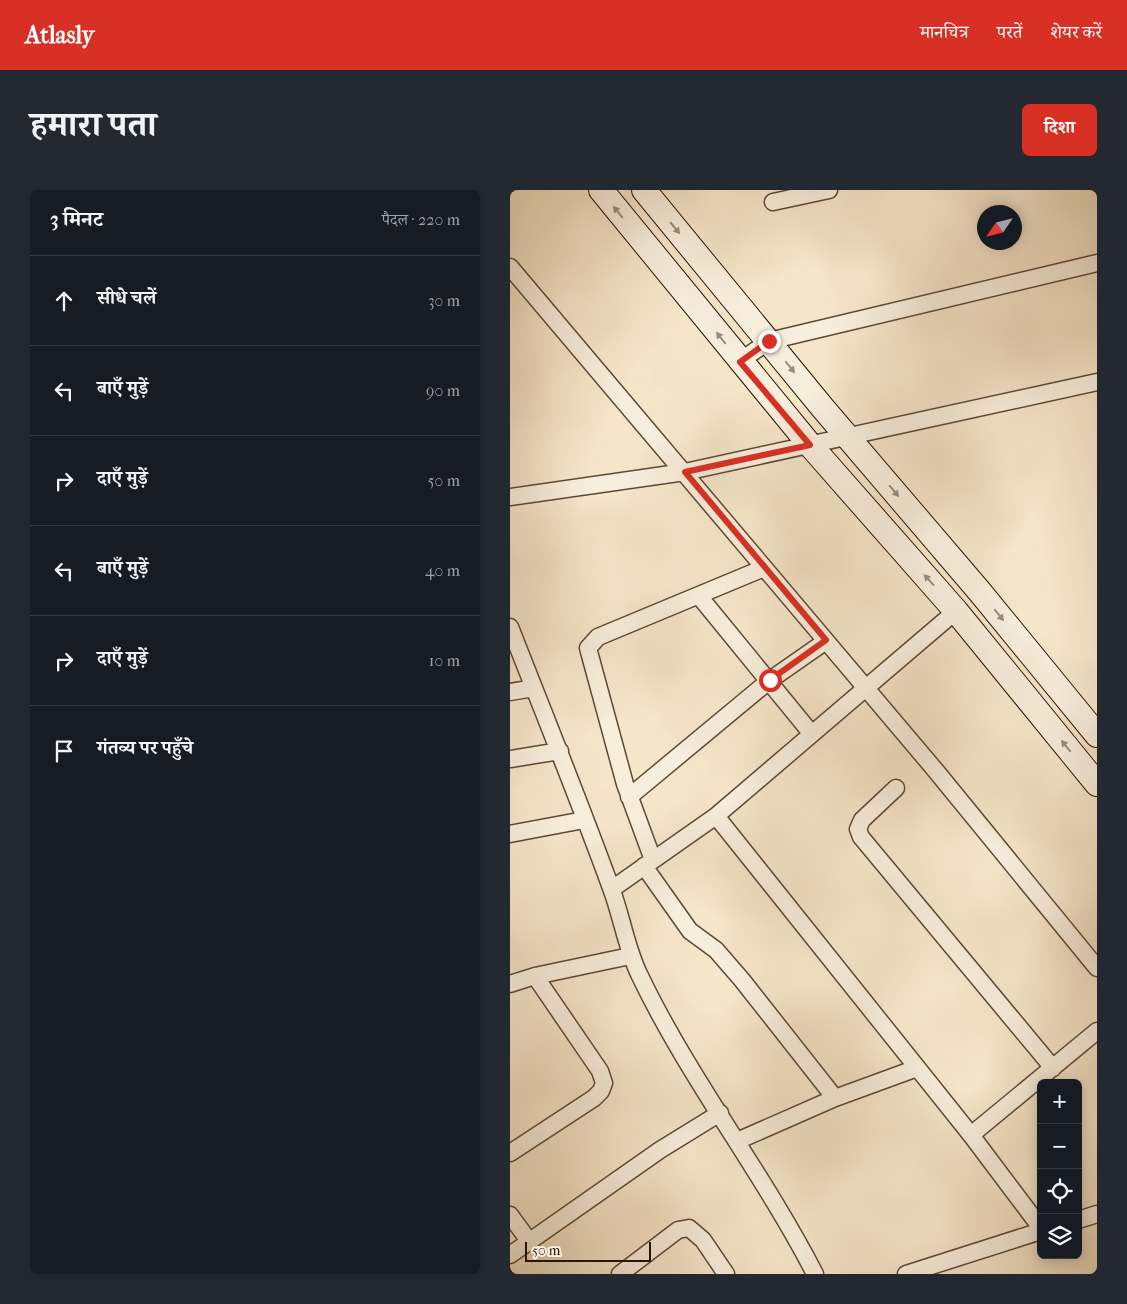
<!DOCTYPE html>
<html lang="hi">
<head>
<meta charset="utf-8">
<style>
  body { margin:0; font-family:"IM FELL French Canon","Noto Serif Devanagari",serif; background:#242831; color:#f1f3f6 }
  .controls { position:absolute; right:15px; bottom:15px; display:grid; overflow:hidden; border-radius:8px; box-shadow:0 2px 12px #0003 }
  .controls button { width:45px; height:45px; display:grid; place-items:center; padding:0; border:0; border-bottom:1px solid #363941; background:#171b24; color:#f1f3f6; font:25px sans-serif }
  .compass { position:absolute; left:467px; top:15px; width:45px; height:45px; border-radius:50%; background:#171b24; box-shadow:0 2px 12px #0003; rotate:235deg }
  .scale { position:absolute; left:15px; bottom:12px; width:126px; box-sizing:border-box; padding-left:5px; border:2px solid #2a1504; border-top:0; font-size:14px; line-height:18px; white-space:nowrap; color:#2a1504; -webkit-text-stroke:4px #f8eedc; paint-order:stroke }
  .stop { position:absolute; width:15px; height:15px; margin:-11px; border:4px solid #d93025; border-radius:50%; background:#fff }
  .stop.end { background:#d93025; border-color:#fff; box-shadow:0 1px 5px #0008 }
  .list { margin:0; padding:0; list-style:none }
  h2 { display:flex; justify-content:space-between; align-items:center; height:65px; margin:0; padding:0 20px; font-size:21px }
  h2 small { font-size:16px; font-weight:400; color:#9ea1a6 }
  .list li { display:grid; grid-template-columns:32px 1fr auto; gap:15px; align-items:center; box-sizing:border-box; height:90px; padding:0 20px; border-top:1px solid #363941 }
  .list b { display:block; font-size:19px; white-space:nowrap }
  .list em { font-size:16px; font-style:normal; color:#9ea1a6 }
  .icon { flex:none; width:28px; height:28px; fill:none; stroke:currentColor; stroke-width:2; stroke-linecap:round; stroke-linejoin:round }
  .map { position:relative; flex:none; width:587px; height:1084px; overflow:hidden; border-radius:8px }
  header { display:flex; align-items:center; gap:30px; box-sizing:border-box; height:70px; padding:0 25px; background:#d93025; color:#fff }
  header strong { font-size:24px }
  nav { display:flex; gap:28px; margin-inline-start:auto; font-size:18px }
  .intro { display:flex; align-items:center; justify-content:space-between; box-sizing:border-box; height:120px; padding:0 30px }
  h1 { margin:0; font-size:35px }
  .button { padding:12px 22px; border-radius:8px; background:#d93025; color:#fff; font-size:18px; font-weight:700 }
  main { display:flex; gap:30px; padding:0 30px }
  aside { flex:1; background:#171b24; border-radius:8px; box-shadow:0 2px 12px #0003 }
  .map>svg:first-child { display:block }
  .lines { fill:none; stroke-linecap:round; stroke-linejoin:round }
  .minor-casing { stroke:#5d4935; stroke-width:19 }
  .secondary-casing { stroke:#2a1504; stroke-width:26 }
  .minor { stroke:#f8eedc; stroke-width:16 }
  .secondary { stroke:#f8eedc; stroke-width:24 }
  .oneway { fill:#9b8c7b }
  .route { stroke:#d93025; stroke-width:6 }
</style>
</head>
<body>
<header>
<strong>Atlasly</strong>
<nav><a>मानचित्र</a><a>परतें</a><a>शेयर करें</a></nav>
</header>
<div class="intro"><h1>हमारा पता</h1><a class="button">दिशा</a></div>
<main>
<aside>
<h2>3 मिनट<small>पैदल · 220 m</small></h2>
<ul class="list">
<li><svg class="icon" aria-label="ahead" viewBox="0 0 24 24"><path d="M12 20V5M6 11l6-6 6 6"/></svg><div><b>सीधे चलें</b></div><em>30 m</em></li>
<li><svg class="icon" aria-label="left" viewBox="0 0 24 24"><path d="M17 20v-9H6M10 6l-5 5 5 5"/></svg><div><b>बाएँ मुड़ें</b></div><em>90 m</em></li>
<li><svg class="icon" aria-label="right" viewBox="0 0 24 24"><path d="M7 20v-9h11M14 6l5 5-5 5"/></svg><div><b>दाएँ मुड़ें</b></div><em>50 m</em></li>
<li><svg class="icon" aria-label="left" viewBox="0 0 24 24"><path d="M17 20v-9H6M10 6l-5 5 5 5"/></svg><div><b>बाएँ मुड़ें</b></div><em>40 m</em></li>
<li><svg class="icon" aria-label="right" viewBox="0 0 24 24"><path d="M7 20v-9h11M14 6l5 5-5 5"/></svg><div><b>दाएँ मुड़ें</b></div><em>10 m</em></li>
<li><svg class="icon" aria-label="arrive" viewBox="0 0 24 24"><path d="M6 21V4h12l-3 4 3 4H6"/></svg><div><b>गंतव्य पर पहुँचे</b></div></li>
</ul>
</aside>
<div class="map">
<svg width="587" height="1084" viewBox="0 0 587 1084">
  <rect width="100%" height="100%" fill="#f5e5c9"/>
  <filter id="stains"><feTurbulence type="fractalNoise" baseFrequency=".004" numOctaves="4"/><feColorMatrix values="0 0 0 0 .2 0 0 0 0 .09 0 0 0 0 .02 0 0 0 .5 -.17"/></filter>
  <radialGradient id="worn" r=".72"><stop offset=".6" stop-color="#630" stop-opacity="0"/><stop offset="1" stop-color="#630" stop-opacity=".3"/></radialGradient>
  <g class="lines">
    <defs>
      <path id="minor" d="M263,12L319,0
        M0,77L426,581L587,778
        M230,171L259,151L587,73
        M0,307L175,282L587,192
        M189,406L301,543
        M0,437C34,524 69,610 101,698C112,727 116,757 129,784C179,889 252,981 305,1084
        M0,502L24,498
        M0,569L50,561
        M386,598L352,630L348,639L351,647L543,878
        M119,607L260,490L316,451
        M206,626L461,945L531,1038
        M0,644L74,630
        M143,670L115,594L78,458L88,447L254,378
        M134,676L180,741L206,760L232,790L325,908
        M102,699L206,626L446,421
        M0,794L25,786L120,766
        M461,945L587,841
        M227,951L325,908L407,878
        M0,963L84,908L91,901L94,893L90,881L25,786
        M0,1025L19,1051
        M568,1030L587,1024
        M0,1065L150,960L210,923
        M110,1084L168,1040L179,1038L193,1050L216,1084
        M396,1084L531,1041"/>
      <path id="secondary" d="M91,0L300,255L446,421L587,594
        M134,0L312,217L470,402L587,545"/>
    </defs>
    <use href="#minor" class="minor-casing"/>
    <use href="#secondary" class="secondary-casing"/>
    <use href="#minor" class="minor"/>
    <use href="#secondary" class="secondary"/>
  </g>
  <defs><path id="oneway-solid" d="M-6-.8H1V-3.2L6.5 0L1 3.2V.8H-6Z" transform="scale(1.25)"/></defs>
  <g class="oneway">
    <use href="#oneway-solid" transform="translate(108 22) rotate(-129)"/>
    <use href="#oneway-solid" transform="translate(165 38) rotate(50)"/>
    <use href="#oneway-solid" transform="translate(211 148) rotate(-129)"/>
    <use href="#oneway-solid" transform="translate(280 177) rotate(52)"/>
    <use href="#oneway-solid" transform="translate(384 301) rotate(50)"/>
    <use href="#oneway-solid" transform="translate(419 390) rotate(-132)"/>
    <use href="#oneway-solid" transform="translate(489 425) rotate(51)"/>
    <use href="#oneway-solid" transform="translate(556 556) rotate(-129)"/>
  </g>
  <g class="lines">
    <path class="route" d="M259,151L230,172L300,255L175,282L316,450L260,490"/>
  </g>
  <rect width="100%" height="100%" filter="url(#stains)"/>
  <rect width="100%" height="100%" fill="url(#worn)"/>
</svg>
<div class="controls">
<button>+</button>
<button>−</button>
<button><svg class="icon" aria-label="locate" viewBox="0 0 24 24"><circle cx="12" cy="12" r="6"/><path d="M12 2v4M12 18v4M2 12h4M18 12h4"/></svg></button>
<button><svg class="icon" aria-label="layers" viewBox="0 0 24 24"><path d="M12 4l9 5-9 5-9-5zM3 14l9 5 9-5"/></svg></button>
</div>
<svg class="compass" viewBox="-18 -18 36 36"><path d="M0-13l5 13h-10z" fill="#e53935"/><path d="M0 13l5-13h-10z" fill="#9ea1a6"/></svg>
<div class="scale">50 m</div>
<div class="stop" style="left:260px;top:490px"></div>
<div class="stop end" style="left:259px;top:151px"></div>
</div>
</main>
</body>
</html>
